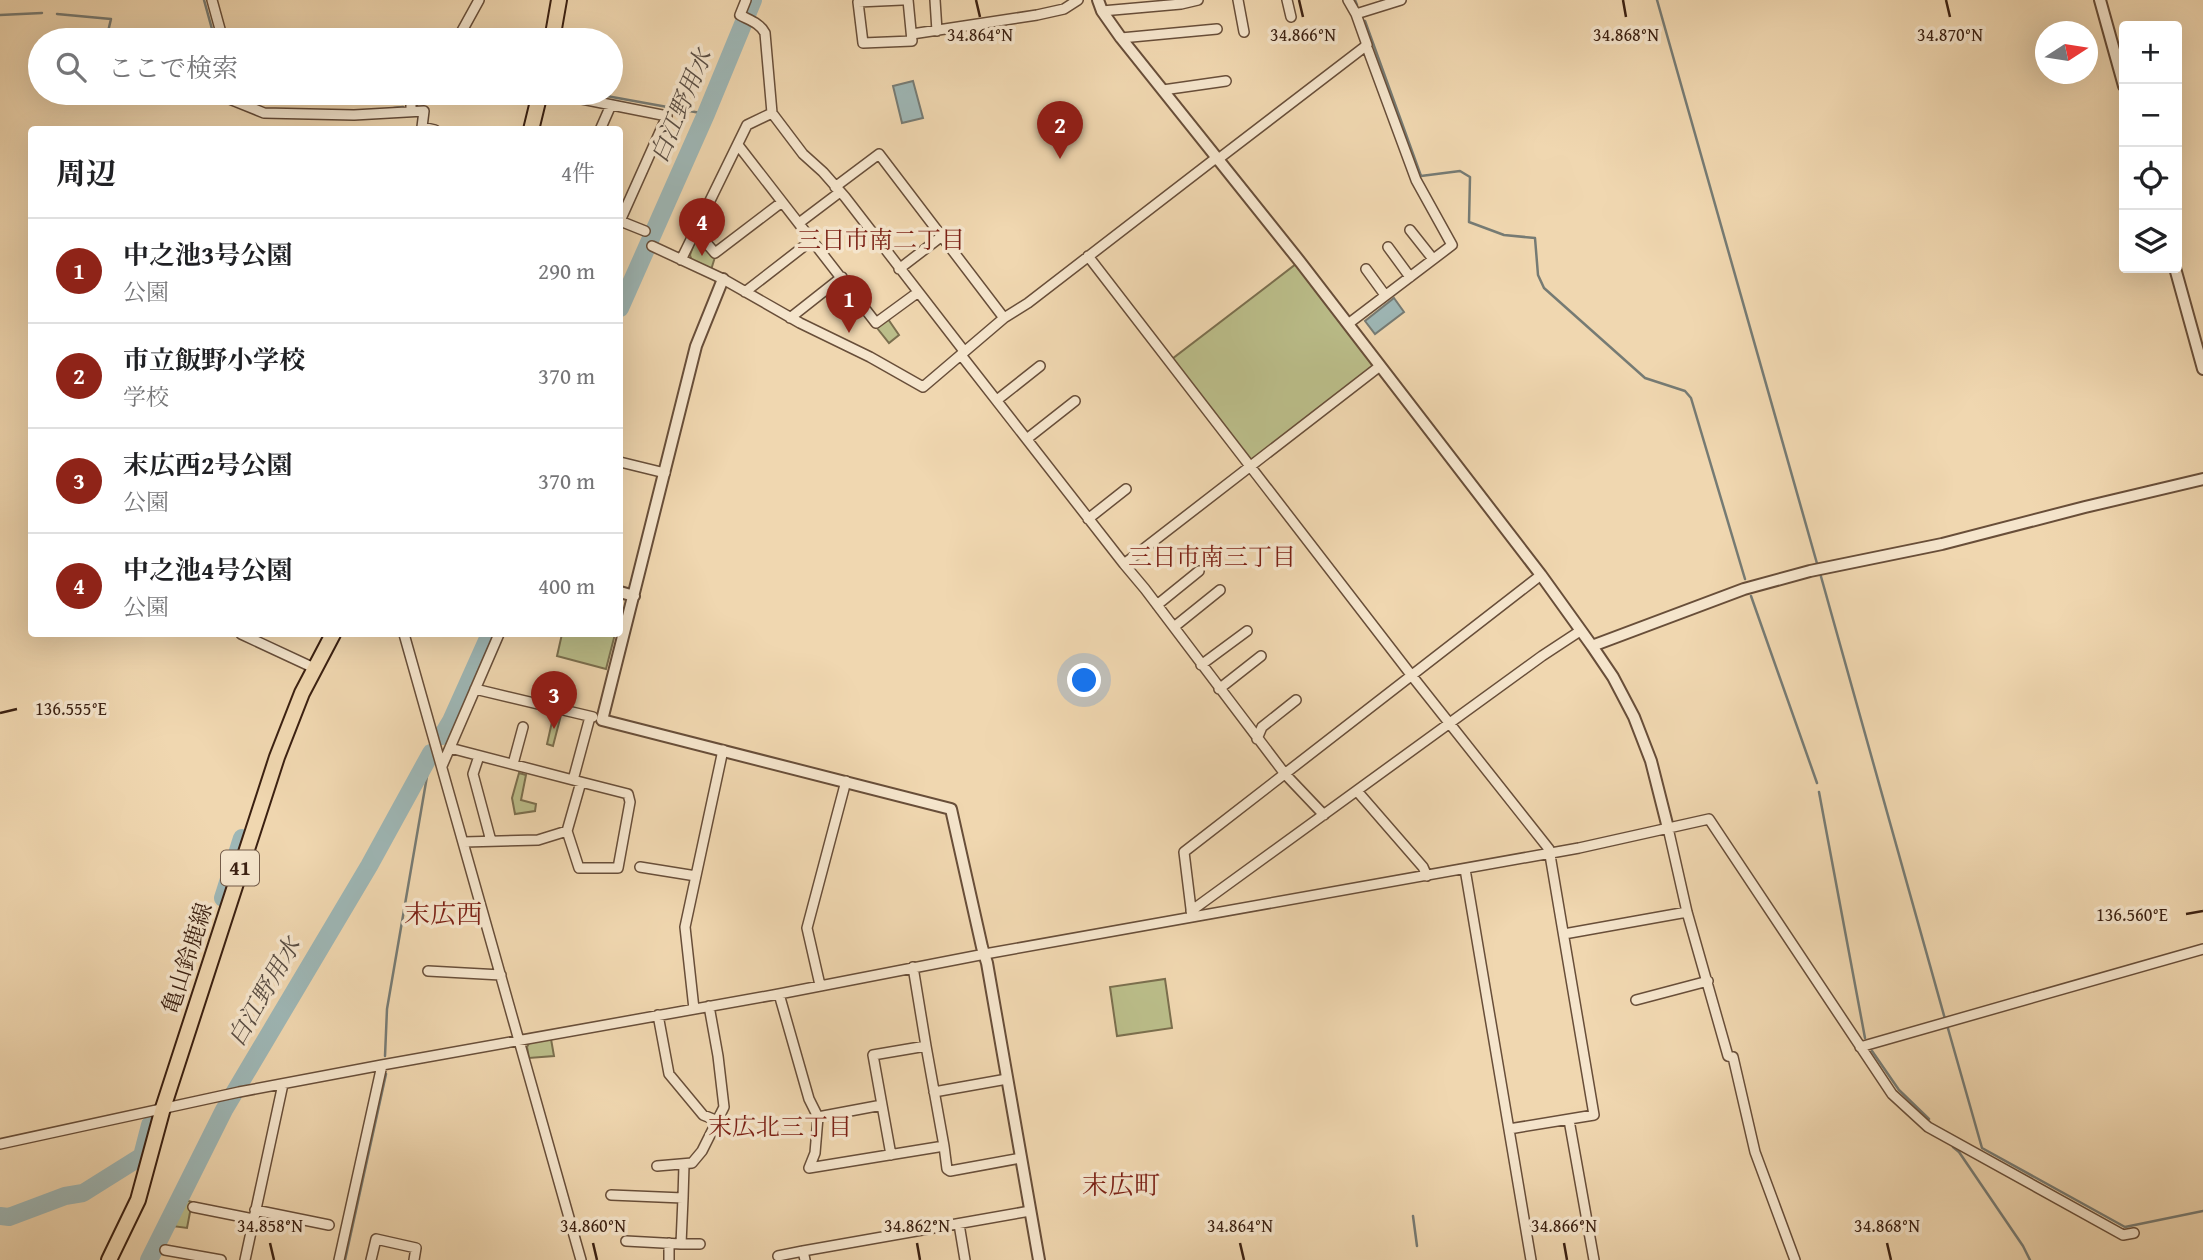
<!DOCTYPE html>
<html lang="ja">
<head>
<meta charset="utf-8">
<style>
  body { margin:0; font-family:"Gentium Book Plus","Noto Serif JP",serif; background:#f6f6f6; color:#202124 }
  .controls { position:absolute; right:21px; top:21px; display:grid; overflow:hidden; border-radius:7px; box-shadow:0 7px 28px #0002 }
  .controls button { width:63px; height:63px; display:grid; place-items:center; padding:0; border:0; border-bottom:2px solid #e0e0e0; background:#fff; color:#202124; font:35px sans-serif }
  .compass { position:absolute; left:2035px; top:21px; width:63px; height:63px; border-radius:50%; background:#fff; box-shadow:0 7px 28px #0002; rotate:78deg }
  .you { position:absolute; left:1085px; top:681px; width:24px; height:24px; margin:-18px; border:5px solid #fff; border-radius:50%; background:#1a73e8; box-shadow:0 0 0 10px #1a73e833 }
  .badge { display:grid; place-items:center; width:46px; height:46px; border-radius:50%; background:#8f2418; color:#fff; font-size:23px; font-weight:700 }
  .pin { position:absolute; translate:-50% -58px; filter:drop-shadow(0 2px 4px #0008) }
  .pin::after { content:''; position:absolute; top:37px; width:24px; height:21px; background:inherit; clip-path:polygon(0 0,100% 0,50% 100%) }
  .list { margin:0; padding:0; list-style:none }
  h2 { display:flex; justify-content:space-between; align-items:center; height:91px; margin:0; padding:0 28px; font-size:30px }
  h2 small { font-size:23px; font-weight:400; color:#757577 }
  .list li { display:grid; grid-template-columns:46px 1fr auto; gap:21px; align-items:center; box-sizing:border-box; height:105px; padding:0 28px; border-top:2px solid #e0e0e0 }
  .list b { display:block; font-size:26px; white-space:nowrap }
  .list p { margin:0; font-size:23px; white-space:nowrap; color:#757577 }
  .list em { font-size:23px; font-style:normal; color:#757577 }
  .icon { flex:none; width:38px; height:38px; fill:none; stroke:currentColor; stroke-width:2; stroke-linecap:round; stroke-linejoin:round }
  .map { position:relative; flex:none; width:2203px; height:1260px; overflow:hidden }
  .search { position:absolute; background:#fff; box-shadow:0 7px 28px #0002; left:28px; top:28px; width:595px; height:77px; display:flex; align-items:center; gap:18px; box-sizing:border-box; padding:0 24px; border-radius:38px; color:#757577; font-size:26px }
  .panel { position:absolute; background:#fff; box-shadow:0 7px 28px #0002; left:28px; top:126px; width:595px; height:511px; border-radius:7px }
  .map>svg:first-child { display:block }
  .green { fill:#bbbe8a; stroke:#7b6f4e; stroke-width:2 }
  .water { fill:#9eb7b6; stroke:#767b74; stroke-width:2 }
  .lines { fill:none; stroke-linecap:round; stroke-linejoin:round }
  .stream { stroke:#767b74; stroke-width:2.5 }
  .river { stroke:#9eb7b6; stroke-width:18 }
  .minor-casing { stroke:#684e39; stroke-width:12 }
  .tertiary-casing { stroke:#684e39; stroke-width:14 }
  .primary-casing { stroke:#3b2011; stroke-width:18 }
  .minor { stroke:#f5e5cc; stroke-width:9 }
  .tertiary { stroke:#f5e5cc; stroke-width:10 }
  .primary { stroke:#f0d7b0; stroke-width:14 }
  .ticks { fill:none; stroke:#3b2011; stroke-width:2.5 }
  .labels { text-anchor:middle; stroke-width:7; stroke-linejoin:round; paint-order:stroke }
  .shield { fill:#f5e5cc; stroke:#735b49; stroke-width:2 }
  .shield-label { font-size:21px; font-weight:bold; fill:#3b2011 }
  .street-label { font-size:23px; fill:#3b2011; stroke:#f5e5cc }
  .water-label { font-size:24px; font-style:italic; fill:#594d43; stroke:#f5e5cc }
  .neighbourhood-label { font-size:24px; fill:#7a1f14; stroke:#f5e5cc }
  .quarter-label { font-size:26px; fill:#7a1f14; stroke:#f5e5cc }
  .ticks-label { font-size:18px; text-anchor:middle; fill:#3b2011; stroke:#f5e5cc; stroke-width:7; stroke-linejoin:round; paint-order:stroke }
</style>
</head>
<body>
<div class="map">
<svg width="2203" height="1260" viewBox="0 0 2203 1260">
  <rect width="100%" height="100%" fill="#f0d7b0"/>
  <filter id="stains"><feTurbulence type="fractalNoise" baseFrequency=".00286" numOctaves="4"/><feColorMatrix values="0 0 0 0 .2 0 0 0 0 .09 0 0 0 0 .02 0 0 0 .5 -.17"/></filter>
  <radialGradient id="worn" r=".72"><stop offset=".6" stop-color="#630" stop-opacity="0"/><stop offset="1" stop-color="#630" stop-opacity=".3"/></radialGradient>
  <path class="green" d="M701,240L715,257L711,270L692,262L690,255L695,241Z
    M1296,264L1375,366L1250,462L1172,359Z
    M888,319L899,335L889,343L877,328Z
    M562,634H615L606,669L557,656Z
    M554,713L561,715L553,746L547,744Z
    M519,773L526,775L521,800L536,804L535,811L515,814L512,798Z
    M1165,979L1172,1028L1117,1036L1110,987Z
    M551,1039L554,1056L529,1058L527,1047L529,1043Z
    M185,1200L192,1202L187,1228L172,1226Z"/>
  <path class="water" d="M913,81L923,118L902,123L893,86Z
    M1394,298L1404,312L1375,334L1365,321Z"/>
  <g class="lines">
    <path class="stream" d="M204,0L215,40
      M1355,0L1357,5
      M1657,0L1818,567
      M57,14L111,19L106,40
      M0,15L42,13
      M1365,21L1421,176L1460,171L1470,177L1469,222L1504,235L1535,238L1538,275L1544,288L1645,378L1685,391L1691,398L1745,579
      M231,93L240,99
      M590,93L706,114
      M418,104L480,93
      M394,108L403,107
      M1820,573L1945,1019
      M1751,596L1817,783
      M1819,792L1865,1038
      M1947,1025L1982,1148L2125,1227L2203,1211
      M1872,1051L1899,1090L1929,1119
      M385,1056L387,1009L431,753
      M1953,1147L1959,1152L2023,1246L2030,1260
      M1413,1216L1417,1246
      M345,1260L386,1074"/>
    <path class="river" d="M620,308L706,114L753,0
      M442,736L451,721L490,634
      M223,898L242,838
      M0,1216L9,1217L65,1196L83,1193L142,1156L150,1125
      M149,1260L224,1110L369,866L431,753"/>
    <defs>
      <path id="minor" d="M212,0L223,40
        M746,0L740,15C749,20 760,23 765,33L772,113
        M902,0L858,2L863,43L912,41L908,0
        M935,0L937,31
        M1238,0L1244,32
        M1287,0L1291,17
        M1102,11L1181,4L1198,0
        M1356,14L1401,0
        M912,34L1037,15L1064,9L1078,0
        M1121,38L1217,29
        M457,40L479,0
        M1163,90L1226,81
        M217,93V94L264,113L354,115L424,111L422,127L435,130
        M552,93L667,116L620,221
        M411,110V104L420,93
        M600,130L611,105
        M738,145L876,323L917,293
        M1217,160L1367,45L1356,14L1348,0
        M835,187L879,154L1004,318
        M620,221L645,231
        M799,223L840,192
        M695,230L715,253L782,202
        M1410,230L1433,259
        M652,246L723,279L800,323L870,357L923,387L1004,318L1028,303L1216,158
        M1388,247L1410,277
        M1088,256L1412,676L1549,849L1594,1115L1509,1129
        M681,260L747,125L772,113L803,154L823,172L845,197L964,351
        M899,269L942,236
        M1366,269L1385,295
        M745,292L812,240
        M790,318L842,277
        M1348,324L1452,245L1416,180L1368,50L1365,46
        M961,355L1124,564L1145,589L1285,774L1324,815
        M997,400L1040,366
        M1028,438L1075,401
        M620,462L665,473
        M1088,519L1126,489
        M1124,564L1380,366
        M1157,605L1199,571
        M1174,627L1220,590
        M241,634L314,668
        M404,634L581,1260
        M1201,665L1247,631
        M475,689L593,717
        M1219,689L1261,656
        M1257,739L1262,727L1296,700
        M450,748L573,780
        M479,756L473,774L491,841
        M513,764L523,727
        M442,766L499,634
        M581,782L567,831L579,868H618L630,802L628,794L573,780L590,717
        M1357,791L1423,867L1427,876
        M1668,828L1687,912L1728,1056L1733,1057L1755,1152L1795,1260
        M464,842L538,840L567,831
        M640,867L696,876
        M1465,869L1531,1260
        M1191,911L1542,656L1580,631
        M1192,917L1184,852L1541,575
        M1564,934L1687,912
        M913,967L926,1046
        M428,971L501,975
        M820,985L807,928L846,781
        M779,994L809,1099L818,1117L815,1153L809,1168L944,1146L926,1046L873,1055L882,1105L818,1117
        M1636,1000L1708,981
        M694,1009L685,927L723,750
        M658,1015L669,1074L703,1115L718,1121
        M1860,1047L2203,949
        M934,1092L1007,1079
        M882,1105L891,1155
        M1569,1120L1594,1260
        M0,1144L239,1092L382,1065L779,994L985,954L1579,848L1709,819L1892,1094L1928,1127L2123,1235L2134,1233
        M944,1146L947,1169L950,1171L1021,1158
        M657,1166L692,1163L702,1151L724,1107L718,1056L709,1006
        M611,1195L683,1198L684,1165
        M683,1198L681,1244H700
        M193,1207L253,1219
        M255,1210L329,1225
        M959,1224L965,1260
        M626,1241L681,1244
        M669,1243V1260
        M165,1250L221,1260
        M778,1256L803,1251
        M245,1260L283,1084
        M339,1260L382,1065
        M371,1260L376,1239L416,1248L414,1260
        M805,1260L803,1251L1030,1211"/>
      <path id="tertiary" d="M1098,0L1102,11L1121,38L1301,263L1541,575L1592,646L1613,677L1634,717L1651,761L1668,828
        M2100,0L2124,86
        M2175,268L2203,369
        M723,279L696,346L602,720L951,809L982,947L987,963L1039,1260
        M620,592L634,596
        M1592,646L1744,589L1810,571L1942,544L2085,507L2203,479"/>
      <path id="primary" d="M552,40L559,0
        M531,130L540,93
        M109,1260L138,1200L163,1108L277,757L302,693L333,634"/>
    </defs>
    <use href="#minor" class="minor-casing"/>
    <use href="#tertiary" class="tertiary-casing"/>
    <use href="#primary" class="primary-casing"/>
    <use href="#minor" class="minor"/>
    <use href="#tertiary" class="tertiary"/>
    <use href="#primary" class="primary"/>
  </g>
  <path class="ticks" d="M976,0L980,17M1299,0L1303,17M1623,0L1626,17M1946,0L1950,17M0,713L17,709M2186,914L2203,911M270,1243L274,1260M593,1243L597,1260M917,1243L920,1260M1240,1243L1244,1260M1564,1243L1567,1260M1887,1243L1891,1260"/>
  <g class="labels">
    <rect class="shield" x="221" y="850.5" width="38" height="35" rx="5"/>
    <g class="shield-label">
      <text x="240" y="875">41</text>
    </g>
    <g class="street-label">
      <text transform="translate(187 958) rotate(-72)" y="8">亀山鈴鹿線</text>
    </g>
    <g class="water-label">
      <text transform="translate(681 106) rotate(-67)" y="8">白江野用水</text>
      <text transform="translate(264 992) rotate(-60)" y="8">白江野用水</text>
    </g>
    <g class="neighbourhood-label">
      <text x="881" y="248">三日市南二丁目</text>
      <text x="1212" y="565">三日市南三丁目</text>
      <text x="780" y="1135">末広北三丁目</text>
    </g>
    <g class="quarter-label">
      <text x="443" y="923">末広西</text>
      <text x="1121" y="1194">末広町</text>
    </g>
  </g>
  <g class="ticks-label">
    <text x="980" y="41">34.864°N</text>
    <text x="1303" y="41">34.866°N</text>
    <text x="1626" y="41">34.868°N</text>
    <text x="1950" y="41">34.870°N</text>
    <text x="71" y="715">136.555°E</text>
    <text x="2132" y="921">136.560°E</text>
    <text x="270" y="1232">34.858°N</text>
    <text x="593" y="1232">34.860°N</text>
    <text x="917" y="1232">34.862°N</text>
    <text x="1240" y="1232">34.864°N</text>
    <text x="1564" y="1232">34.866°N</text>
    <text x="1887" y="1232">34.868°N</text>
  </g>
  <rect width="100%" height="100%" filter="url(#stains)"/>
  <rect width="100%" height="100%" fill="url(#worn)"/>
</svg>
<div class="controls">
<button>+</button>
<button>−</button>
<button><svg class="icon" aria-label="locate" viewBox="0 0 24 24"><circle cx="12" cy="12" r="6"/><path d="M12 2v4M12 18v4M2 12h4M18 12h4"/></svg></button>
<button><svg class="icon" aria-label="layers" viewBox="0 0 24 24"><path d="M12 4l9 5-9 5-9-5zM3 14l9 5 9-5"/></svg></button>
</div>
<svg class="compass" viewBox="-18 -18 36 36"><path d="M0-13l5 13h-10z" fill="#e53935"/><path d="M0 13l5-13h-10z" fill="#757577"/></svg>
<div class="you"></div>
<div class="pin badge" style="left:849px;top:333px">1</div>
<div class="pin badge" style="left:1060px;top:159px">2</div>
<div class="pin badge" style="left:554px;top:729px">3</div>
<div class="pin badge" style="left:702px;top:256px">4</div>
<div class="search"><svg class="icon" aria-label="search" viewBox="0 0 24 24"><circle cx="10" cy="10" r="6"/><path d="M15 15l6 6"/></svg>ここで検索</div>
<section class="panel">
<h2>周辺<small>4件</small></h2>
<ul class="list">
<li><span class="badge">1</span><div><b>中之池3号公園</b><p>公園</p></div><em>290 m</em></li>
<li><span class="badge">2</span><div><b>市立飯野小学校</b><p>学校</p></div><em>370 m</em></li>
<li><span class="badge">3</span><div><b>末広西2号公園</b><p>公園</p></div><em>370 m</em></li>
<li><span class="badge">4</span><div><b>中之池4号公園</b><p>公園</p></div><em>400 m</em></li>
</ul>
</section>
</div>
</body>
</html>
